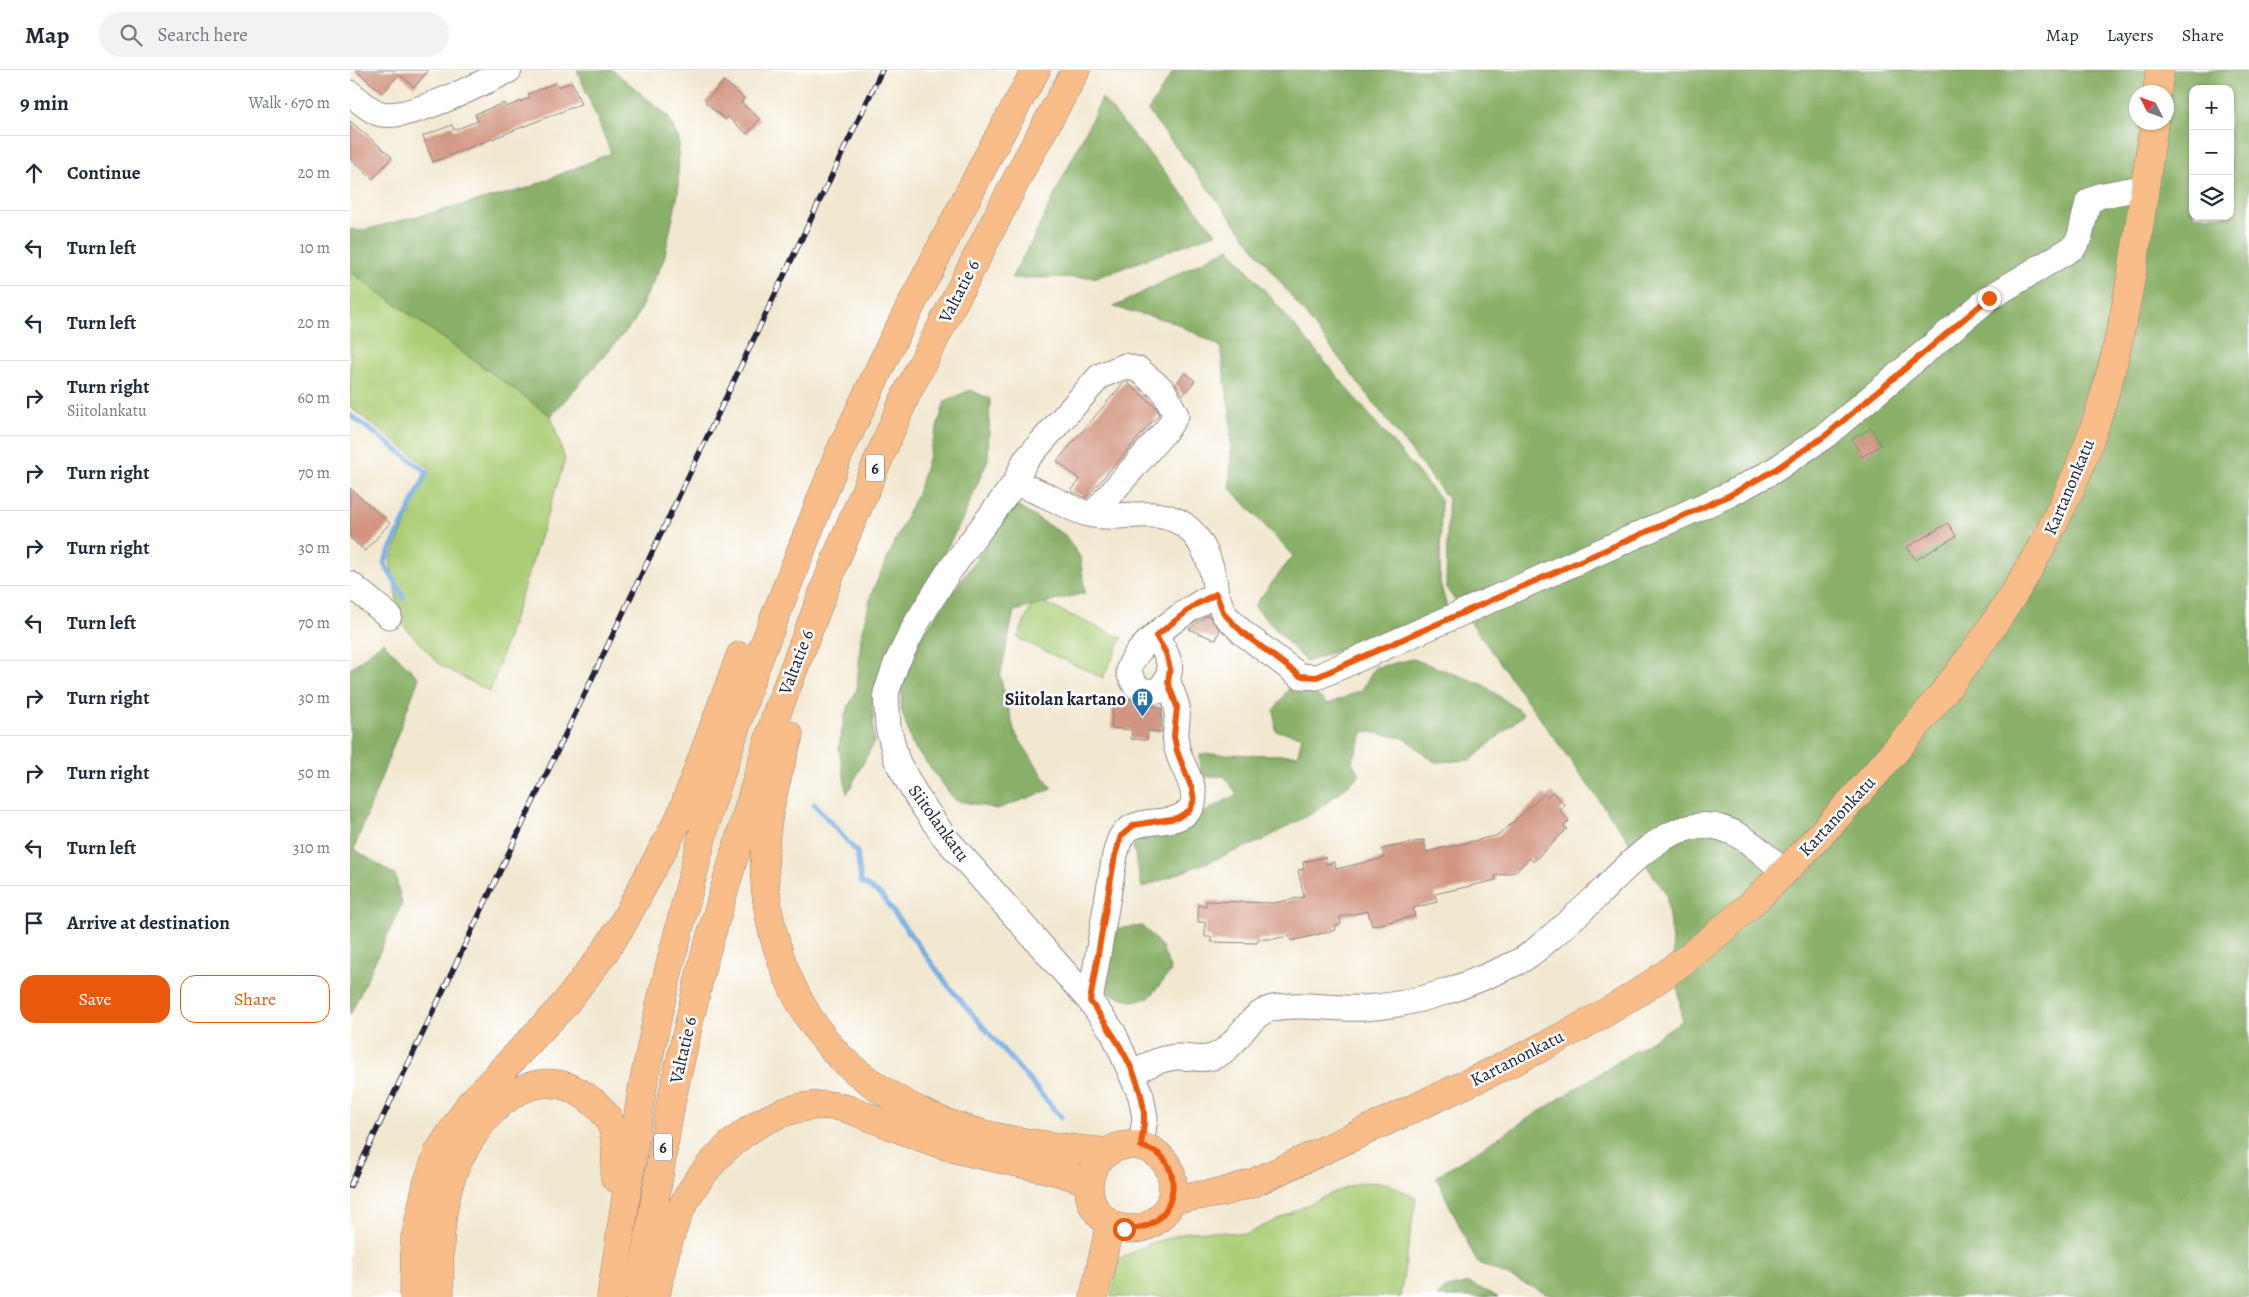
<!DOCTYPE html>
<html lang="en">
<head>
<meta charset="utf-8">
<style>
  body { margin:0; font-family:Alegreya,serif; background:#f2f2f3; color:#1f2937 }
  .controls { position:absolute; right:15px; top:15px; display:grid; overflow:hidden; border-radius:10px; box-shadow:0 1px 4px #0004 }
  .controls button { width:45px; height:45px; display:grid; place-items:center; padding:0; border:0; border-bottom:1px solid #e0e1e3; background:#fff; color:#1f2937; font:25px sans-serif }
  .compass { position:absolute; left:1779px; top:15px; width:45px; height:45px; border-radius:50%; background:#fff; box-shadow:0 1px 4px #0004; rotate:312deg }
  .stop { position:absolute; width:15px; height:15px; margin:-11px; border:4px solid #ea580c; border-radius:50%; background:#fff }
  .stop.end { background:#ea580c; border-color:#fff; box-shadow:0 1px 5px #0008 }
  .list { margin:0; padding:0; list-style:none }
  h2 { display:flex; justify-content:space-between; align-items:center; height:65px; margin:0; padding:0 20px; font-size:21px }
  h2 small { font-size:16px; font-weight:400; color:#747a83 }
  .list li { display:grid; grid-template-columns:32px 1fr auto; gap:15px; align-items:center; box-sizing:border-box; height:75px; padding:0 20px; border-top:1px solid #e0e1e3 }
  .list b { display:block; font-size:19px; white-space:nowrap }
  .list p { margin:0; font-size:16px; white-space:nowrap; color:#747a83 }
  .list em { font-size:16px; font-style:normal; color:#747a83 }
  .actions { display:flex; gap:10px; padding:15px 20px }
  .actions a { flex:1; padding:11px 0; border:1px solid #ea580c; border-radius:15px; text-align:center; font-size:18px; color:#ea580c }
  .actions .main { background:#ea580c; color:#fff }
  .icon { flex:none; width:28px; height:28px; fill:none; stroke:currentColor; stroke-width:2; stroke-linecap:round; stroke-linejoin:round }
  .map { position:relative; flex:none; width:1899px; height:1227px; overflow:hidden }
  header { display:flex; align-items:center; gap:30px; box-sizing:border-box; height:70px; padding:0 25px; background:#fff; border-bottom:1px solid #e0e1e3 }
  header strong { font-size:24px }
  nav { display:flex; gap:28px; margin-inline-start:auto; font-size:18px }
  .search { width:350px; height:45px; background:#f2f2f3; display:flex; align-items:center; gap:12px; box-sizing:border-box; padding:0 18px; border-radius:28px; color:#747a83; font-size:19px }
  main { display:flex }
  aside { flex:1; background:#fff }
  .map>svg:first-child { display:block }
  .green { fill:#accd76; stroke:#677858 }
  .forest { fill:#89b067; stroke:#566951; fill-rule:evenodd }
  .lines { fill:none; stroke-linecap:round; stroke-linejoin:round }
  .stream { stroke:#76aee5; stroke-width:5 }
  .building { fill:#d29581 }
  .minor-casing { stroke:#8a8586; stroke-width:27 }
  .major-casing { stroke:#8a8586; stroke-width:29 }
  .highway-casing { stroke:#8a8586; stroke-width:29 }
  .minor { stroke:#fff; stroke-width:25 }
  .major { stroke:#f8bd89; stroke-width:28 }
  .highway { stroke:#f8bd89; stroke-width:28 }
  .rail-casing { stroke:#22223b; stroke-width:5.5 }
  .rail { stroke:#fff; stroke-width:4; stroke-dasharray:11; stroke-linecap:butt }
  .route { stroke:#ea580c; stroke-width:6 }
  .labels { text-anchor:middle; stroke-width:5; stroke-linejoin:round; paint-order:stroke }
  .shield { fill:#fff; stroke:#646476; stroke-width:1 }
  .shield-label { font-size:16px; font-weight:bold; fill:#22223b }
  .street-label { font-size:18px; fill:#22223b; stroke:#fff }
  .poi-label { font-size:18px; font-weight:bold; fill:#22223b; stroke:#fff; text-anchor:end }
</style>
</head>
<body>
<header>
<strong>Map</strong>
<div class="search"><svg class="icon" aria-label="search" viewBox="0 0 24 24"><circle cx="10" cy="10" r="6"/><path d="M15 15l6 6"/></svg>Search here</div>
<nav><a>Map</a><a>Layers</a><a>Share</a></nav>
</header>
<main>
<aside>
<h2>9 min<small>Walk · 670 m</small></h2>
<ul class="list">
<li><svg class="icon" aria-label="ahead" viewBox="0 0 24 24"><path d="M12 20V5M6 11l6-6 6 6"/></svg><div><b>Continue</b></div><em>20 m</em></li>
<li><svg class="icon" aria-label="left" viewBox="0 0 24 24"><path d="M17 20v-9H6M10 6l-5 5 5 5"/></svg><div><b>Turn left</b></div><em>10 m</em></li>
<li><svg class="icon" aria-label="left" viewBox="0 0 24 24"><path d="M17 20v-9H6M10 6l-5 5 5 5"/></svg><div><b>Turn left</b></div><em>20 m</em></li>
<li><svg class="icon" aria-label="right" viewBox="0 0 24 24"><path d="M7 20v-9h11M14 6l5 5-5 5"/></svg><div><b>Turn right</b><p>Siitolankatu</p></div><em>60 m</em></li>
<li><svg class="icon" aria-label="right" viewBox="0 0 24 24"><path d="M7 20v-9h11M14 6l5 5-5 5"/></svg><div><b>Turn right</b></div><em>70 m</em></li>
<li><svg class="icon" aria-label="right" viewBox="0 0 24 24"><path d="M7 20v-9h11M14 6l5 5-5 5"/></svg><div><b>Turn right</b></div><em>30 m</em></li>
<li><svg class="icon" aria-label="left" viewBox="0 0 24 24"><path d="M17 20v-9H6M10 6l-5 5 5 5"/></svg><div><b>Turn left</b></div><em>70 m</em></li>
<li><svg class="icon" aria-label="right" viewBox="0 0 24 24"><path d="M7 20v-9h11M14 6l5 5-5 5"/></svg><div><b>Turn right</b></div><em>30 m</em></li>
<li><svg class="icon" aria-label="right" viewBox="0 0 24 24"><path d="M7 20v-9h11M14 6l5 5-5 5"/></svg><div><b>Turn right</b></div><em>50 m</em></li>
<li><svg class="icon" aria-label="left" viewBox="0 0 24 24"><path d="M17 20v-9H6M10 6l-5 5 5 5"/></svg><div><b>Turn left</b></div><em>310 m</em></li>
<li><svg class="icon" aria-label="arrive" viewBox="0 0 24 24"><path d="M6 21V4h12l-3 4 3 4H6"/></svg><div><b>Arrive at destination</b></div></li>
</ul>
<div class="actions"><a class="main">Save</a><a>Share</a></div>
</aside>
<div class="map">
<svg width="1899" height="1227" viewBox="0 0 1899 1227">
  <rect width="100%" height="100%" fill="#fff"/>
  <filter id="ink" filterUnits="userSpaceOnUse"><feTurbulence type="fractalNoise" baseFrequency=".02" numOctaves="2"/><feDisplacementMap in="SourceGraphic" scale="10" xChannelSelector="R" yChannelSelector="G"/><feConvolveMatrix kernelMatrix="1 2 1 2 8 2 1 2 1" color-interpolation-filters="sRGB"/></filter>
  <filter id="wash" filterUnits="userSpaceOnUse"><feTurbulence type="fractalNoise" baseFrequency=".0096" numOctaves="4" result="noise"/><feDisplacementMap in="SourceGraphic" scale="20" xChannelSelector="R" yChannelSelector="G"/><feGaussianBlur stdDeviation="1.12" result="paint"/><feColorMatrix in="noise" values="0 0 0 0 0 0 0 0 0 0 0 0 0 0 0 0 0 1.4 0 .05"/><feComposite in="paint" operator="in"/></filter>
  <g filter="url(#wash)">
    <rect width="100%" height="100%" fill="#f2e8d0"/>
    <path class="green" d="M0,201L201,346L215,390L140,622L90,595L51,553L40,490L79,398L0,337Z
      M685,529L772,568L753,608L667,568Z
      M1011,1112L1037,1113L1066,1128L1050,1227H761L769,1189L799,1174L838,1162L859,1161L897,1164L980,1124Z"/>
    <path class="forest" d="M227,0H263L318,46L329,70L328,124L314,189L284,252L201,346L0,201V159L10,161L175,119L261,83Z
      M824,0H1899V1227H1204L1127,1192L1086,1107L1332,951L1316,823L1096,518L1098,429L798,41ZM1843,19H1880V146H1843ZM1786,22H1816V52H1786Z
      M752,28L866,163L749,207L661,208L682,171Z
      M879,178L1091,430L1090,512L1098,541L956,592L904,536L943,486L880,418L881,350L870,276L823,252L764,237Z
      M621,320L640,329L638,389L613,448L542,579L522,624L524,672L497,724L489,677L495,644L507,619L511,567L522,522L569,419L595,331Z
      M665,435L715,465L730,487L735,523L664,541L650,607L665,663L702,719L647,739L605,730L562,674L551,638L553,592Z
      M33,572L69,608L4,779L45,805L52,834L0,945V599Z
      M1063,589L1132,614L1174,644L1121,690L1085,692L1054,668L1014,661L1002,692L1010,705L968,740L911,771L792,818L781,766L832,755L887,724L874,706L851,707L850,684L948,685L952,666L926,661L924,640L941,615L963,622L978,634L1012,620L1024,598Z
      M793,856L812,877L821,901L799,928L782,931L752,921L761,859Z
      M1119,1213L1148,1227H1087L1094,1219Z"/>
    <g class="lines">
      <path class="stream" d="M0,345L77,402L34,493L54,528
        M464,734L507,782L511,812L531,825L600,918L711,1047"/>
    </g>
    <g id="blocks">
      <path class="building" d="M5,0H79L64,17L49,4L33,23Z
        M374,11L394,28L391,33L410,49L397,64L378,47L376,50L355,32Z
        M222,12L231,34L83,92L73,66L102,55L104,60L128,51L125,44L154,33L156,37L180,28L178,24L206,13L208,17Z
        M0,51L42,87L23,109L0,89Z
        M835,302L845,311L833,325L826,314Z
        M775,311L806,337L809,344L736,428L721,421L730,410L707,391Z
        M1521,358L1531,375L1512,387L1502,369Z
        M0,418L40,453L15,481L0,468Z
        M1598,453L1606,466L1566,490L1557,477Z
        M858,545L870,560L866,570L839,559Z
        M774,626L789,634L812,638L811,662L798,661L797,670L781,669L782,660L761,658L763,634L773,635Z
        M1202,722L1215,735L1210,741L1219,751L1214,756L1217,759L1183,792L1180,788L1165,802L1145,806L1146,810L1085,824L1087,832L1063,838L1065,846L1022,856L1018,841L990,847L991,854L985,856L986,860L941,871L939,866L923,869H908L907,873L861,872V867H855V852H848V835L856,836V831L924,833L954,827L948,800L954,799L953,792L975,787L976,794L985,792L986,799L1034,788L1032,779L1074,770L1076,782L1149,765L1194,724L1197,727Z"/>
    </g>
  </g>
  <g filter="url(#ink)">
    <use href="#blocks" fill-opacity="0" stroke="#8a8586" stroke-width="1"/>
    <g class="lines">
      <defs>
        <path id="minor" d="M0,23C8,29 18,39 28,43C56,53 132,13 159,0
          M665,413C676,417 687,421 697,426C713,433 726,442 743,445C766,449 789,442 812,446C849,452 863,492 866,524
          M742,445L817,359L826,345L813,320L789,300L775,296L750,306L675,391L665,413L597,504L567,552L546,594L536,623L538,657L547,691L567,727L593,765L740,931L763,962L791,1026L795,1048L791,1076
          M0,514L39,546
          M806,566C819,587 828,603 807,621C797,622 787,621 782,609C781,607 780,605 779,602C778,577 845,535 866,524L874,544L893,563L950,606L967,607L1378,425L1423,401L1475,366L1639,228L1724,177L1730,166L1738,132L1749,126L1795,117
          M740,931L765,785C767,779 768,772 771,767C786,743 824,760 840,739C852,725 832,697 828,682C822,666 829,653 827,637C825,629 821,620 818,612
          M783,1003C796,995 809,989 825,987C836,986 851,991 862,987C888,979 896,944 923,938C949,932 986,940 1014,938C1069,935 1119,915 1168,892C1180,886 1189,877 1199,869C1214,856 1229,843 1244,829C1273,801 1305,762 1347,756C1382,751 1412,782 1435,803"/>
        <path id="major" d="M1807,22L1810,0
          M739 1117a42 42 0 1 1 84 0a42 42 0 1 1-84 0Z
          M822,1129L869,1123L903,1113C969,1083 1034,1052 1099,1022C1157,995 1216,967 1270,934C1360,880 1434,806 1503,729C1603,618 1696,501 1744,358C1777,263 1790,152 1804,52
          M744,1227L760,1154"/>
        <path id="highway" d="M439,665C429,701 417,738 415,776C410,849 437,931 488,985C511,1008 541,1027 569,1041C622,1068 698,1077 757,1082
          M307,1220C312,1193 318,1168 329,1143C355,1086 418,1029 485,1036C497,1038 510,1043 521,1048C548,1058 575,1070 603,1078C648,1091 695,1095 739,1112
          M64,1227L65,1168L77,1114L88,1083L119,1035L213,936L254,883L272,855L331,745L390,586
          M90,1227C89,1185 88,1143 103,1103C121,1058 168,994 223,1019C237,1026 252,1037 260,1052C268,1068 265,1090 265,1108
          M261,1227L292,1020L310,935L359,740L403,603L488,386L543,270L643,77L686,0
          M289,1227L321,1032L353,892L426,645L488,484L556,325L675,93L726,0"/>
      </defs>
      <use href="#minor" class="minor-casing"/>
      <use href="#major" class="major-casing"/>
      <use href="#highway" class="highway-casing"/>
      <use href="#minor" class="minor"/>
      <use href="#major" class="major"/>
      <use href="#highway" class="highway"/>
      <defs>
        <path id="rail" d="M0,1116L532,0"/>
      </defs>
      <use href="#rail" class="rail-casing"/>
      <use href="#rail" class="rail"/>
    </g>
  </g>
  <g class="lines" filter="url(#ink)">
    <path class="route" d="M774,1159C785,1159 796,1158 804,1152C827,1137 830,1098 806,1082C801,1080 796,1078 791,1076C792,1067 794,1058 794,1049C795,1009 762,962 740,931L765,785L771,766L784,755L827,748L840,740L844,730L842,719L827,681L824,666L827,637L818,612L820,599L816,583L806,566L845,535L866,524L874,544L893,563L950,606L967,607L1378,426L1423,401L1475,366L1639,228"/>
  </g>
  <defs>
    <symbol id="building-pin" viewBox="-11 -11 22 30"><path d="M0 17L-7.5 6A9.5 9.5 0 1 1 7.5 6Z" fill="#1f6fb2" stroke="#fff"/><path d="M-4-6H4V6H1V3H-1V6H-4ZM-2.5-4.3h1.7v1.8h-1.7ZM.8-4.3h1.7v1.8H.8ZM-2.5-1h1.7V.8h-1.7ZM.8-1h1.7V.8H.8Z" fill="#fff"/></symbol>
  </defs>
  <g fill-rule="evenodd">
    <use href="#building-pin" x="780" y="616" width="25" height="34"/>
  </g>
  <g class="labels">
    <g class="shield">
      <rect x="516" y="384.5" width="18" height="27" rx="4"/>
      <rect x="304" y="1063.5" width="18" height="27" rx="4"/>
    </g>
    <g class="shield-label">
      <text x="525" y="404">6</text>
      <text x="313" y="1083">6</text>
    </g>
    <g class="street-label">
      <text transform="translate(609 221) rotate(-63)" y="6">Valtatie 6</text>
      <text transform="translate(1719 417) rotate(-67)" y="6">Kartanonkatu</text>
      <text transform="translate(446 592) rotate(-69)" y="6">Valtatie 6</text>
      <text transform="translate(1487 746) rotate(-47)" y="6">Kartanonkatu</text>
      <text transform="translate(589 753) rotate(54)" y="6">Siitolankatu</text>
      <text transform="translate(333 980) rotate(-77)" y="6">Valtatie 6</text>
      <text transform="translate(1167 988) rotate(-27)" y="6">Kartanonkatu</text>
    </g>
    <g class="poi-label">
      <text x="776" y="635">Siitolan kartano</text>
    </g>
  </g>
</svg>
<div class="controls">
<button>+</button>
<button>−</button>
<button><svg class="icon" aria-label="layers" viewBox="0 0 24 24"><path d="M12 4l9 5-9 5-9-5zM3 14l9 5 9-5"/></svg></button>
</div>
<svg class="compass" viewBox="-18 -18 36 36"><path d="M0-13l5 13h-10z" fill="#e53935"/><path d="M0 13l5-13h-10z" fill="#747a83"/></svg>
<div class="stop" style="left:774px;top:1159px"></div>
<div class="stop end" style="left:1639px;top:228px"></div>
</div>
</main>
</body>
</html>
